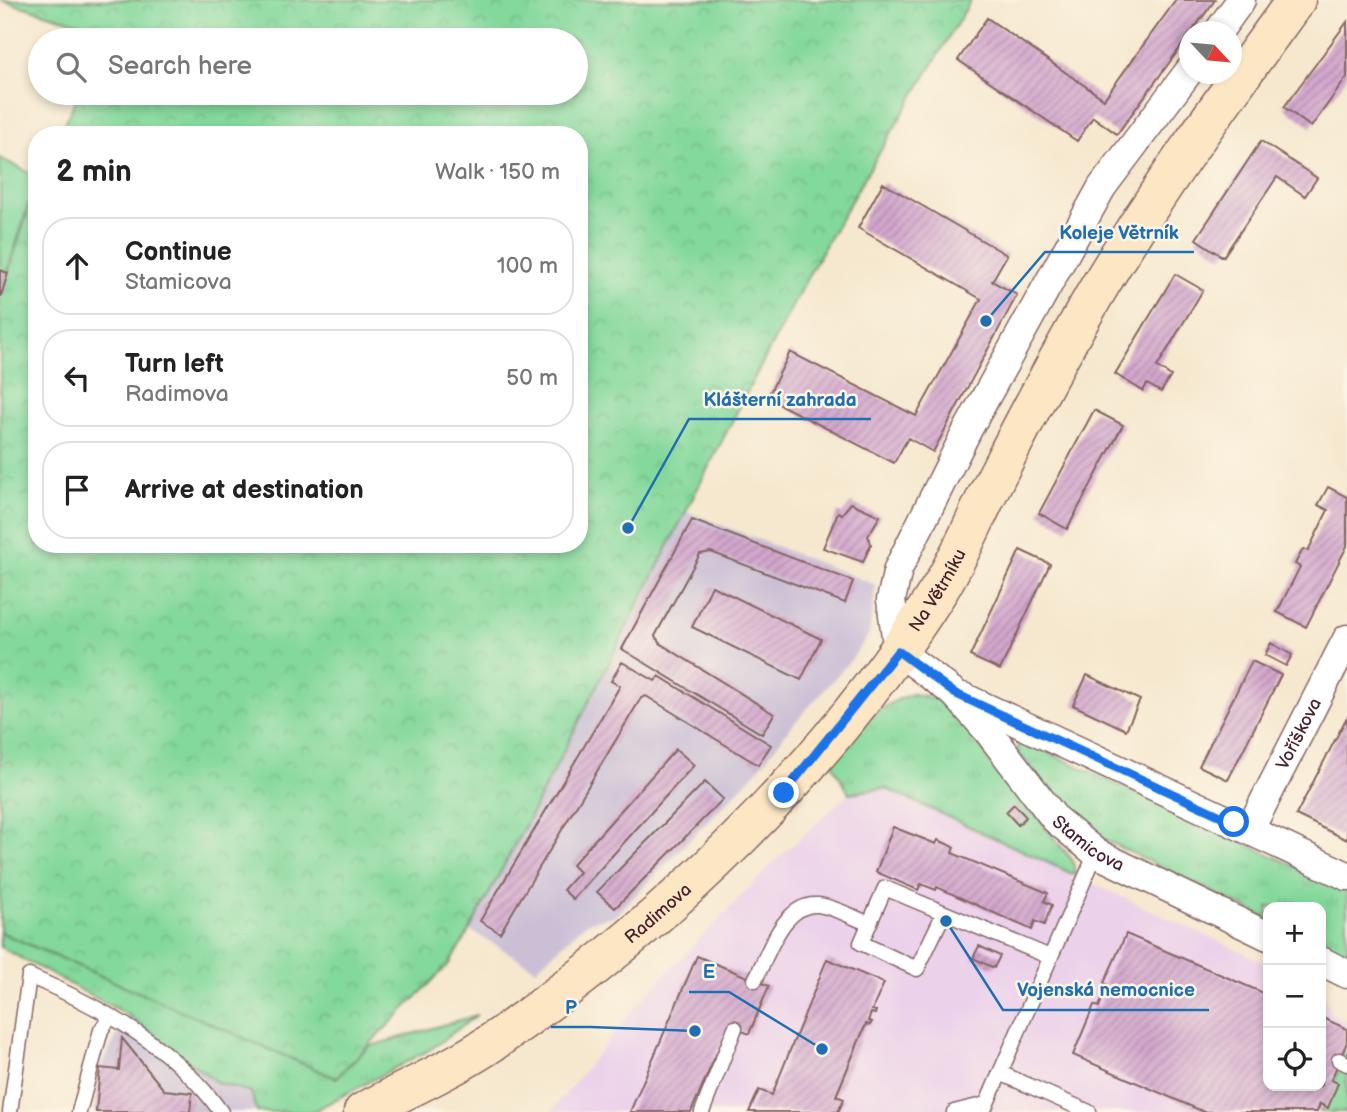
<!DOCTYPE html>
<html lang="en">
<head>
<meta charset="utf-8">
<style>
  body { margin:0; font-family:"Balsamiq Sans",sans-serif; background:#f6f6f6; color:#222 }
  .controls { position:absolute; right:21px; bottom:21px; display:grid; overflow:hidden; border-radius:14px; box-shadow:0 4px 10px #0003 }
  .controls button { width:63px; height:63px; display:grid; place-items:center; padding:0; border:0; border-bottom:2px solid #e0e0e0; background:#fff; color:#222; font:35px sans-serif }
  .compass { position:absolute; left:1179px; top:21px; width:63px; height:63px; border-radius:50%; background:#fff; box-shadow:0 4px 10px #0003; rotate:116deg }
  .stop { position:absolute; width:21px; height:21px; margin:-16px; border:5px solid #1a73e8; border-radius:50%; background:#fff }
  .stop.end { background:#1a73e8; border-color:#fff; box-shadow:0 2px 7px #0008 }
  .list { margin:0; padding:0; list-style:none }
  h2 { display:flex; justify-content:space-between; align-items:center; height:91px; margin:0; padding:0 28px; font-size:30px }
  h2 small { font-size:23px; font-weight:400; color:#767676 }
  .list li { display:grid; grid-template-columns:46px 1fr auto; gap:21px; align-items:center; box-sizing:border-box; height:98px; margin:0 14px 14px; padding:0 14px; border:2px solid #e0e0e0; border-radius:28px }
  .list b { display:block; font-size:26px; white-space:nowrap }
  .list p { margin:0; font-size:23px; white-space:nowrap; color:#767676 }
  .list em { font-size:23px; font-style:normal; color:#767676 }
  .icon { flex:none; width:38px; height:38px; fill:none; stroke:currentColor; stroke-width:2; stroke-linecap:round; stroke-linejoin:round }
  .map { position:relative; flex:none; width:1347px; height:1112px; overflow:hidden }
  .search { position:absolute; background:#fff; box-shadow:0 4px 10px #0003; left:28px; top:28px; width:560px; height:77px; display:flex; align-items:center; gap:18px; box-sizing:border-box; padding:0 24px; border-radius:38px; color:#767676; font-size:26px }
  .panel { position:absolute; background:#fff; box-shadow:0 4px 10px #0003; left:28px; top:126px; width:560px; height:427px; border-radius:28px }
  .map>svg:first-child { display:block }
  .built { fill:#ecd1ea }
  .industrial { fill:#cbbfd5 }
  .grass { fill:url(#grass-tufts); stroke:#667c63; stroke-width:2 }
  .park { fill:url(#park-crowns); stroke:#667c63; stroke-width:2 }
  .garden { fill:#83d89b; stroke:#667c63; stroke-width:2 }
  .building { fill:url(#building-hatch) }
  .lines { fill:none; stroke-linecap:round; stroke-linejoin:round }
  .lane-casing { stroke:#866564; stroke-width:17 }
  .street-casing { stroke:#866564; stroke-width:31 }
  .secondary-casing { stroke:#866564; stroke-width:41 }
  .lane { stroke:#fff; stroke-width:14 }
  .street { stroke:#fff; stroke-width:28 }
  .secondary { stroke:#fce6c4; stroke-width:38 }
  .route { stroke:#1a73e8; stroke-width:9 }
  .labels { text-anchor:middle; stroke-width:5; stroke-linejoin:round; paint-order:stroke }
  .street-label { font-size:18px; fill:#4a1f2b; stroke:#fcf5e5 }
  .leader { fill:none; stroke:#1f6fb2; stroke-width:2.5 }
  .callout-dot { fill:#1f6fb2; stroke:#fcf5e5; stroke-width:2.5 }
  .callout-label { font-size:19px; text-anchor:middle; font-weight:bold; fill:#1f6fb2; stroke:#fcf5e5; stroke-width:5; stroke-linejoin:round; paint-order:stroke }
</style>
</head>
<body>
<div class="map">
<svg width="1347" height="1112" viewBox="0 0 1347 1112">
  <defs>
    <pattern id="grass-tufts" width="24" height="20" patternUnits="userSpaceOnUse" patternTransform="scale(1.75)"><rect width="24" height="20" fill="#83d89b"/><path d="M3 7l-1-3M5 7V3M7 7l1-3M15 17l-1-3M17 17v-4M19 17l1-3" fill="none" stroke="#73b986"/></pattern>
    <pattern id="park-crowns" width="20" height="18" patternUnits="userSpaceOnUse" patternTransform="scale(1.75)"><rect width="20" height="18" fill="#83d89b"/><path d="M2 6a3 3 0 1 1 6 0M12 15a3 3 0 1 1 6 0" fill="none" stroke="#73b986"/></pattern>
    <pattern id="building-hatch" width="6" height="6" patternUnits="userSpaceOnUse" patternTransform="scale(1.75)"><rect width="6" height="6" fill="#d3a7cd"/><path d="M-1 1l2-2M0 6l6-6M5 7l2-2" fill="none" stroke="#ad87a7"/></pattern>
  </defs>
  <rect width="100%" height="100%" fill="#fcf5e5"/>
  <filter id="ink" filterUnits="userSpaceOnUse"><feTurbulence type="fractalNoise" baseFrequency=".0143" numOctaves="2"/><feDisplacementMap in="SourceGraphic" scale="14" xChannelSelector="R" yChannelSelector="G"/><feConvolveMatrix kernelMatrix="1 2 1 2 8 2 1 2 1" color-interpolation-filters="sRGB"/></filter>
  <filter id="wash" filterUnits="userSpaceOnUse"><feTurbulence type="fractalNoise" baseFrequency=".00686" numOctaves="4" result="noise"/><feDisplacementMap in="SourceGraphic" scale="28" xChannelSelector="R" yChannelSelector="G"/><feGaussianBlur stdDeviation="1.57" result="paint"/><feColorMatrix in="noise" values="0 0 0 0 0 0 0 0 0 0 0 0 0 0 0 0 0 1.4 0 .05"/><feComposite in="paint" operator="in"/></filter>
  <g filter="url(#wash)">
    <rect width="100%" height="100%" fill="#f6e8cf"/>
    <path class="built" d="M885,788L1268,964V1086H1321L1323,989L1331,1014L1347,1021V1112H551L638,1003L768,868L849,793Z"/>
    <path class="industrial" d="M685,511L876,585L869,634L851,660L788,730L758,770L615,916L587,922L536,969L470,930L643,601Z
      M128,1015L218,1083L252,1092L257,1112H96L100,1068Z"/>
    <path class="grass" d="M913,694L936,699L952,712L1073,861L1075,875L885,788L849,793L830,760C853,732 877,704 913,694Z
      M1023,741L1347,890V956L1321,944V907H1268V919L1080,828L1017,751L1018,745Z
      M0,932L336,1078L368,1047L477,1015L431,1049L312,1112H257L251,1092L218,1083L128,1015L0,947Z
      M1347,1051V1112H1320Z"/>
    <path class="park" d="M0,0H971C913,99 851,195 797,297C683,511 579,729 463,942L448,965L336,1078L0,932V297L37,184V544H579V135H59L79,93H576V40H103L107,31Z"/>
    <path class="garden" d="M0,158L37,177L7,273L0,270Z"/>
    <g id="blocks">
      <path class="building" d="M1176,0H1215L1117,134L1093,117L1077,141L958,60L987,18L1104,99Z
        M1347,22V77L1311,127L1284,107Z
        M1261,141L1317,178L1305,196L1277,177L1223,257L1196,239Z
        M883,183L1007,255L992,281L1017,295L933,452L908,438L894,463L767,398L790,352L916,416L981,299L858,228Z
        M0,270L8,273L1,296H0Z
        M1175,274L1203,290L1157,367L1171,376L1161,392L1147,384L1143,391L1115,374Z
        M1094,410L1123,425L1067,529L1039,513Z
        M1328,487L1347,497V546L1306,627L1277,612L1300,567L1295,564L1303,549L1308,551L1328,510L1318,505Z
        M851,503L880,516L868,536L871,544L863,562L823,548L838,512L842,514Z
        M692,520L853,581L845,603L711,552L700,554L655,636L661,644L774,714L762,734L622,649Z
        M1020,550L1050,564L1000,670L970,656Z
        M712,586L821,639L801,680L692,627Z
        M1271,643L1292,655L1286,666L1265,655Z
        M1252,661L1281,675L1228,780L1199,766Z
        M622,662L655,681L659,676L771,745L758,765L646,696L641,698L500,933L480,921L620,686L611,681Z
        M1087,675L1140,700L1126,730L1073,705Z
        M1347,717V840L1296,815Z
        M676,749L694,765L573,899L563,890L579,872L572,865Z
        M705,782L723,799L615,908L597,892Z
        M1014,804L1026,817L1018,825L1006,812Z
        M893,827L936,844L938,840L954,847L952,853L1048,893L1044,901L1052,905L1044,925L1035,921L1032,930L937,887L936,890L921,884L918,890L876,872Z
        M1126,934L1268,995V1086H1321V1017L1347,1029V1042L1331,1080L1338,1083L1328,1108L1320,1104L1317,1112H1204L1073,1055L1094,1005L1099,1007L1108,985L1104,983Z
        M979,946L1000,956L994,968L973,958Z
        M697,956L769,986L749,1034L729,1025L691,1112H630Z
        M827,959L884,983L872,1010L876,1011L875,1014L871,1013L868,1021L872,1022L870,1025L866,1024L836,1096L844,1099L838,1112H749L759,1090L772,1095Z
        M122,1038L164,1090L192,1093L190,1112H96L100,1068L119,1070Z"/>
    </g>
  </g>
  <g filter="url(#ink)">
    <use href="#blocks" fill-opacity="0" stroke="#866564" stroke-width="2"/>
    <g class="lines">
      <defs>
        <path id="lane" d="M944,913L917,969L861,943L885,888L1050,957
          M755,980C767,957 783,902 818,905C835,907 854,918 870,924
          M1339,1060L1347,1064
          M1000,1073L1089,1112
          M10,1112L29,976C101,1007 175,1047 221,1112
          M79,1112L101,1030L110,1017
          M702,1112L735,1028
          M954,1112L986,1104
          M983,1112L1096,853"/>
        <g id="street">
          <path d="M1218,32L1241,0"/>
          <path id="s1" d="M1190,70L1102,187L968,429L898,569L891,600L898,651L954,693L988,731L1055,819L1096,853L1268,936"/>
          <path d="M963,697L1347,876"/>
          <path id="s2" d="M1250,829L1347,639"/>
          <path d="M1321,961L1347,974"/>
        </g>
        <g id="secondary">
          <path id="s3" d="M363,1112C406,1089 453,1069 494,1041C667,922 826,769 939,590C961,555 977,514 996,477C1027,416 1060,354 1095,294C1155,192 1226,96 1296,0"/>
        </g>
      </defs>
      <use href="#lane" class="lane-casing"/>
      <use href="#street" class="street-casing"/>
      <use href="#secondary" class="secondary-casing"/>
      <use href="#lane" class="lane"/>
      <use href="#street" class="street"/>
      <use href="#secondary" class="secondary"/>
    </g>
  </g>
  <g class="lines" filter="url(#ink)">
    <path class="route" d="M784,793L898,651L954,693L1234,822"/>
  </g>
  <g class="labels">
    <g class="street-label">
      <text dy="6" stroke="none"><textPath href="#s3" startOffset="786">Na Větrníku</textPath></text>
      <text dy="6" stroke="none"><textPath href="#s2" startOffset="107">Voříškova</textPath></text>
      <text dy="6" stroke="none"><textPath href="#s1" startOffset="936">Stamicova</textPath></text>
      <text dy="6" stroke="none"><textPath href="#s3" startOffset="357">Radimova</textPath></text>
    </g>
  </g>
  <path class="leader" d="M986 321L1045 252H1194M628 528L689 419H871M822 1049L729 992H689M946 921L1003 1010H1209M695 1031L591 1027H551"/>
  <g class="callout-dot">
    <circle cx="986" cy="321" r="7"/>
    <circle cx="628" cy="528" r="7"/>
    <circle cx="822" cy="1049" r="7"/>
    <circle cx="946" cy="921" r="7"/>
    <circle cx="695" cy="1031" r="7"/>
  </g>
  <g class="callout-label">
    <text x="1119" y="239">Koleje Větrník</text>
    <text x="780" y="406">Klášterní zahrada</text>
    <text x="709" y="978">E</text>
    <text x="1106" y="996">Vojenská nemocnice</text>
    <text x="571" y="1014">P</text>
  </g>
</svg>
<div class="controls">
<button>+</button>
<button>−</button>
<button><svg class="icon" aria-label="locate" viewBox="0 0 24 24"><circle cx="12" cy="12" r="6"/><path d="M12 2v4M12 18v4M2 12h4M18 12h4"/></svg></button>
</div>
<svg class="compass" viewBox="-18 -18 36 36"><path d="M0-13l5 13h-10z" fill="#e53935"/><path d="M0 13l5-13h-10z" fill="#767676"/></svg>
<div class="stop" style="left:1234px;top:822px"></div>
<div class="stop end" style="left:784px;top:793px"></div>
<div class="search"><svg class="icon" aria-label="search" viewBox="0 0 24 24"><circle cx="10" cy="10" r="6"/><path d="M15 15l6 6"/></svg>Search here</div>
<section class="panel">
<h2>2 min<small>Walk · 150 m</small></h2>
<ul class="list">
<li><svg class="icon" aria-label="ahead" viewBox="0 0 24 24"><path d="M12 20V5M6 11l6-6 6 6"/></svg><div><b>Continue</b><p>Stamicova</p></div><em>100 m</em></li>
<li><svg class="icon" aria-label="left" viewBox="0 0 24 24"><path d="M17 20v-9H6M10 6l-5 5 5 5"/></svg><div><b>Turn left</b><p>Radimova</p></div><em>50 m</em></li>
<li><svg class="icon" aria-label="arrive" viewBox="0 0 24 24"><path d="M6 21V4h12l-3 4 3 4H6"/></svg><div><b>Arrive at destination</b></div></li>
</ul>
</section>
</div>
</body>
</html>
